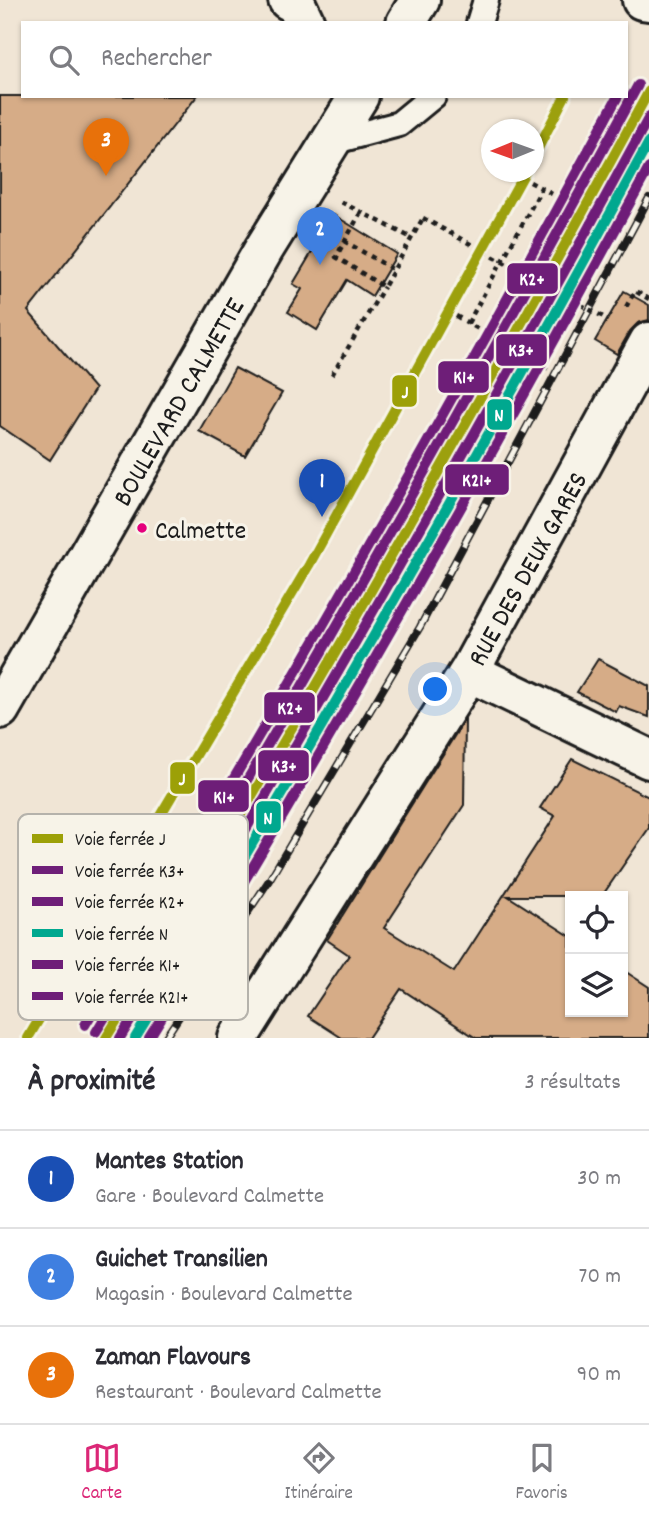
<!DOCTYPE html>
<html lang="fr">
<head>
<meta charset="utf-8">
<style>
  body { margin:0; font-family:Dekko,sans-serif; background:#f7f7f7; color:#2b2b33 }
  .controls { position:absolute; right:21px; bottom:21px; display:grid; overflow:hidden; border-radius:0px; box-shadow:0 2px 5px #0004 }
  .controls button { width:63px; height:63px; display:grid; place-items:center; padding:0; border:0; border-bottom:2px solid #e1e1e2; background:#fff; color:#2b2b33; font:35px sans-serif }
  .compass { position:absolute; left:481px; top:119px; width:63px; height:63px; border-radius:50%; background:#fff; box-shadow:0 2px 5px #0004; rotate:269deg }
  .you { position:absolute; left:436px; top:690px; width:24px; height:24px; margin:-18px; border:5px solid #fff; border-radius:50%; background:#1a73e8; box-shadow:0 0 0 10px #1a73e833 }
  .badge { display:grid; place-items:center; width:46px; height:46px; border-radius:50%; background:#db2777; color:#fff; font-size:23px; font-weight:700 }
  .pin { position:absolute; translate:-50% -58px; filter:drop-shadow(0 2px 4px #0008) }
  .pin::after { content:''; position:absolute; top:37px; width:24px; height:21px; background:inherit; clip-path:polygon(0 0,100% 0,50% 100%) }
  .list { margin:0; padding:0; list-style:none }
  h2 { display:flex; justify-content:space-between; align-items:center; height:91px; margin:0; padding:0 28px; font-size:30px }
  h2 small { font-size:23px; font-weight:400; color:#7c7c81 }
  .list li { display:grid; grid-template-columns:46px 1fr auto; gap:21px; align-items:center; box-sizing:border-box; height:98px; padding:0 28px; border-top:2px solid #e1e1e2 }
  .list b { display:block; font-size:26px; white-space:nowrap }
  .list p { margin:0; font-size:23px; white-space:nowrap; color:#7c7c81 }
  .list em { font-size:23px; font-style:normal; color:#7c7c81 }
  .icon { flex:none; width:38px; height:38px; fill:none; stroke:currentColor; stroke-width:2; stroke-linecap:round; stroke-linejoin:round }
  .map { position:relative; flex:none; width:649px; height:1038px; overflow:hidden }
  .search { position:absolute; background:#fff; box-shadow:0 2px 5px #0004; left:21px; right:21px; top:21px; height:77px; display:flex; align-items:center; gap:18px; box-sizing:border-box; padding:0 24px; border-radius:0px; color:#7c7c81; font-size:26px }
  .sheet { height:385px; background:#fff }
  nav { display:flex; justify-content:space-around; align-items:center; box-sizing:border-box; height:98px; border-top:2px solid #e1e1e2; background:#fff; font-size:19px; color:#7c7c81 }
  nav a { display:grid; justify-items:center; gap:4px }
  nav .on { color:#db2777 }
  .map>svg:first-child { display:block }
  .building { fill:#d6ac87; stroke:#1c1c1c; stroke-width:2 }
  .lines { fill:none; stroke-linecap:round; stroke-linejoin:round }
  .lane-casing { stroke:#1c1c1c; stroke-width:30 }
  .street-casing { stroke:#1c1c1c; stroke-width:44 }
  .secondary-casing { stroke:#1c1c1c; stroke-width:44 }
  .path { stroke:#1c1c1c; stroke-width:4.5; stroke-dasharray:5 5; stroke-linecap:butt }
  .lane { stroke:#f7f3e8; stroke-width:24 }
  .street { stroke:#f7f3e8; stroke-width:38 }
  .secondary { stroke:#f7f3e8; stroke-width:38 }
  .rail-casing { stroke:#1c1c1c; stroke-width:8 }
  .rail { stroke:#f7f3e8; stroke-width:5; stroke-dasharray:16; stroke-linecap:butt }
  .path-bridge { stroke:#1c1c1c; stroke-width:4.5; stroke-dasharray:5 5; stroke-linecap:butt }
  .rail-1-casing { stroke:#f7f3e8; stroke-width:16 }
  .rail-2-casing { stroke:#f7f3e8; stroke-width:16 }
  .rail-3-casing { stroke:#f7f3e8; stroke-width:16 }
  .rail-4-casing { stroke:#f7f3e8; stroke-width:16 }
  .rail-5-casing { stroke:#f7f3e8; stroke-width:16 }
  .rail-6-casing { stroke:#f7f3e8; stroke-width:16 }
  .rail-1 { stroke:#9ca007; stroke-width:10 }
  .rail-2 { stroke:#6e1e78; stroke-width:10 }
  .rail-3 { stroke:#6e1e78; stroke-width:10 }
  .rail-4 { stroke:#00a88f; stroke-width:10 }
  .rail-5 { stroke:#6e1e78; stroke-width:10 }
  .rail-6 { stroke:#6e1e78; stroke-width:10 }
  .bus-dot { fill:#e5007d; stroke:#f7f3e8; stroke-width:2.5 }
  .labels { text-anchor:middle; stroke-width:6; stroke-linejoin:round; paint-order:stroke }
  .bus-label { font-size:26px; fill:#1c1c1c; stroke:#f7f3e8; text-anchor:start }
  .street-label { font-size:28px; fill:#1c1c1c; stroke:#f7f3e8 }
  .key { fill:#f7f3e8; stroke:#b5b2ab; stroke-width:2 }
  .key-label { font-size:19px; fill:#1c1c1c }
  .line-badge { stroke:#f7f3e8; stroke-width:2.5 }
  .badge-label { font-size:19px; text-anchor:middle; font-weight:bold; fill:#fff }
</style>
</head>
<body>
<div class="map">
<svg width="649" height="1038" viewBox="0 0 649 1038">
  <rect width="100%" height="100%" fill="#f0e5d5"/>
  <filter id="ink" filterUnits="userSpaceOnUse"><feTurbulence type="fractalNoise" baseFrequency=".0143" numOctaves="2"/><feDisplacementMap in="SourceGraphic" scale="14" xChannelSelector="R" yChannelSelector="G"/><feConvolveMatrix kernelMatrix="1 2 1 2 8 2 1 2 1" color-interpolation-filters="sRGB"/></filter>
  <g filter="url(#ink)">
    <path class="building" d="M0,96H197L28,311L95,389L50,460L0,426Z
      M334,215L397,254L372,296L347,280L317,330L288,312L302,289L293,284Z
      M624,291L649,305V320L638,323L630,331L617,354L595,341Z
      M235,368L282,393L245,456L199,431Z
      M598,659L649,686V717L619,706L616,712L577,692Z
      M465,719L464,805L384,928L454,972L555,816L540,808L572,759L649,797V828L602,896H508L570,936V1012H623V970L649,987V1038H476L401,989L368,1038H342L308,1016L349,955L327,940Z"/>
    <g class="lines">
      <defs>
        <path id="lane" d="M479,23L486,0
          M328,143L399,124L433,96"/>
        <path id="street" d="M288,0L296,4L305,23
          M406,23L420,0
          M469,672L649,759
          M0,709L264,249L359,96
          M238,1038L469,672L649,342"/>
        <path id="secondary" d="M642,0L649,1"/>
      </defs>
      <use href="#lane" class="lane-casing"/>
      <use href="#street" class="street-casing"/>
      <use href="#secondary" class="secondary-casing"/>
      <path class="path" d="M530,182L554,195
        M341,202L412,238
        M361,212L336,257L384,287L423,218
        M592,216L620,232
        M344,241L394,270
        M626,307L635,291L649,299
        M456,316L480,330
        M468,323L542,188
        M518,352L548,369
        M537,363L611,227
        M332,375L384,287"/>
      <use href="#lane" class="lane"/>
      <use href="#street" class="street"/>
      <use href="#secondary" class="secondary"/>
      <defs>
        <path id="rail" d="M165,1038L268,882L420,627L649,198"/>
      </defs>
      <use href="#rail" class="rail-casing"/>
      <use href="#rail" class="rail"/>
      <path class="path-bridge" d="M423,218L607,319"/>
      <defs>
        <path id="rail-1" d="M534,156L565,96
          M28,1038L309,565L525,172
          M106,1038C297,728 475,411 649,91"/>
        <path id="rail-2" d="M120,1038C306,736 480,428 649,117"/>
        <path id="rail-3" d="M96,1032C286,722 465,405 638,85"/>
        <path id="rail-4" d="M135,1038C315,745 485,445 649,142"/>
        <path id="rail-5" d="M85,1025C273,721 448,410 618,96"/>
        <path id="rail-6" d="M149,1038C325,753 489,462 649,168"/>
      </defs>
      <use href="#rail-1" class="rail-1-casing"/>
      <use href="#rail-2" class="rail-2-casing"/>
      <use href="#rail-3" class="rail-3-casing"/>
      <use href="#rail-4" class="rail-4-casing"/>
      <use href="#rail-5" class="rail-5-casing"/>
      <use href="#rail-6" class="rail-6-casing"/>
      <use href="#rail-1" class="rail-1"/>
      <use href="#rail-2" class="rail-2"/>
      <use href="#rail-3" class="rail-3"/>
      <use href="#rail-4" class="rail-4"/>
      <use href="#rail-5" class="rail-5"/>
      <use href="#rail-6" class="rail-6"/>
    </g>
  </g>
  <circle class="bus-dot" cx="142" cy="528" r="6"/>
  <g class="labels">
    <g class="bus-label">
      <text x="155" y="538">Calmette</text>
    </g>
    <g class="street-label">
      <text transform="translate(177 401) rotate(-60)" y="10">BOULEVARD CALMETTE</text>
      <text transform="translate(526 568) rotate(-61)" y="10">RUE DES DEUX GARES</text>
    </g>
  </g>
  <rect x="18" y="814" width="230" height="206" rx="10" class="key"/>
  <rect x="32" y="834" width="31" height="9" fill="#9ca007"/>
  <rect x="32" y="866" width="31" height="8" fill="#6e1e78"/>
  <rect x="32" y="897" width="31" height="9" fill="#6e1e78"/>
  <rect x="32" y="929" width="31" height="8" fill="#00a88f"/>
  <rect x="32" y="960" width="31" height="9" fill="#6e1e78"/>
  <rect x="32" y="992" width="31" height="8" fill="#6e1e78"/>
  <g class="key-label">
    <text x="75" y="845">Voie ferrée J</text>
    <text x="75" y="877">Voie ferrée K3+</text>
    <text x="75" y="908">Voie ferrée K2+</text>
    <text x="75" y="940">Voie ferrée N</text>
    <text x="75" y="971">Voie ferrée K1+</text>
    <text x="75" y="1003">Voie ferrée K21+</text>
  </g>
  <g class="line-badge">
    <rect x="506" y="262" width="53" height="33" rx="7" fill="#6e1e78"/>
    <rect x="495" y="333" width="53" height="34" rx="7" fill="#6e1e78"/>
    <rect x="437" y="360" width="53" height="34" rx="7" fill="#6e1e78"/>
    <rect x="391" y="374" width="27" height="34" rx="7" fill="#9ca007"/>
    <rect x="486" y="398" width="27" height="33" rx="7" fill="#00a88f"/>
    <rect x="444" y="463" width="66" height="33" rx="7" fill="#6e1e78"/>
    <rect x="263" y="691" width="53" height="33" rx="7" fill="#6e1e78"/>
    <rect x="257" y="749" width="53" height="33" rx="7" fill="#6e1e78"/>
    <rect x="169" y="761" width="27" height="34" rx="7" fill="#9ca007"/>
    <rect x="197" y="779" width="53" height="34" rx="7" fill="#6e1e78"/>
    <rect x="255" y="800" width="27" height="34" rx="7" fill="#00a88f"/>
  </g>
  <g class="badge-label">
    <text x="532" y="285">K2+</text>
    <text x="521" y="356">K3+</text>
    <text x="464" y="383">K1+</text>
    <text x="405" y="398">J</text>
    <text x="499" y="421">N</text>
    <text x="477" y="486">K21+</text>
    <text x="290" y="714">K2+</text>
    <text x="284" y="772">K3+</text>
    <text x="182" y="785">J</text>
    <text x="224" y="803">K1+</text>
    <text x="268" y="824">N</text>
  </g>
</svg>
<div class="controls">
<button><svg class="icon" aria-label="locate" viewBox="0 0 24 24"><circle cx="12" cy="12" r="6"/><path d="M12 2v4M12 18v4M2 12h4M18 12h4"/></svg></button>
<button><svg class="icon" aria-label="layers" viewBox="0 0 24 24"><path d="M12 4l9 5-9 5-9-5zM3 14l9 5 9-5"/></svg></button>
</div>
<svg class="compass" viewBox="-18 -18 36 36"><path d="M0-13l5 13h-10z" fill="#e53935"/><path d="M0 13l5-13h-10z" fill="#7c7c81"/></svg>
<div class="you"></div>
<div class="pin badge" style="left:322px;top:517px;background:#1a4fb4">1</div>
<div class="pin badge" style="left:320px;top:265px;background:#3f7fe0">2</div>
<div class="pin badge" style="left:106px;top:176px;background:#e8710a">3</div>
<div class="search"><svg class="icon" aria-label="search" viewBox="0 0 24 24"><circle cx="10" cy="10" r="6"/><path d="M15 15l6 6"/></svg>Rechercher</div>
</div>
<section class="sheet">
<h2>À proximité<small>3 résultats</small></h2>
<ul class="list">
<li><span class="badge" style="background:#1a4fb4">1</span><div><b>Mantes Station</b><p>Gare · Boulevard Calmette</p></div><em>30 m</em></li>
<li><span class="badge" style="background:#3f7fe0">2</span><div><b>Guichet Transilien</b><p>Magasin · Boulevard Calmette</p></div><em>70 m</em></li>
<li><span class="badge" style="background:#e8710a">3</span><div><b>Zaman Flavours</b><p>Restaurant · Boulevard Calmette</p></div><em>90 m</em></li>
</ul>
</section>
<nav>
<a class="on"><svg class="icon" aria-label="map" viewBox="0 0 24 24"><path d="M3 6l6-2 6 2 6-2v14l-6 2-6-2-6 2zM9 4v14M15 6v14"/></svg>Carte</a>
<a><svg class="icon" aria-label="directions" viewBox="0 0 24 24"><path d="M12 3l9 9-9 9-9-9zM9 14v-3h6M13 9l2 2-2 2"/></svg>Itinéraire</a>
<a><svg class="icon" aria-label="saved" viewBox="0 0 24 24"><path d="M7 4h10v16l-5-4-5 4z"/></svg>Favoris</a>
</nav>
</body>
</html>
